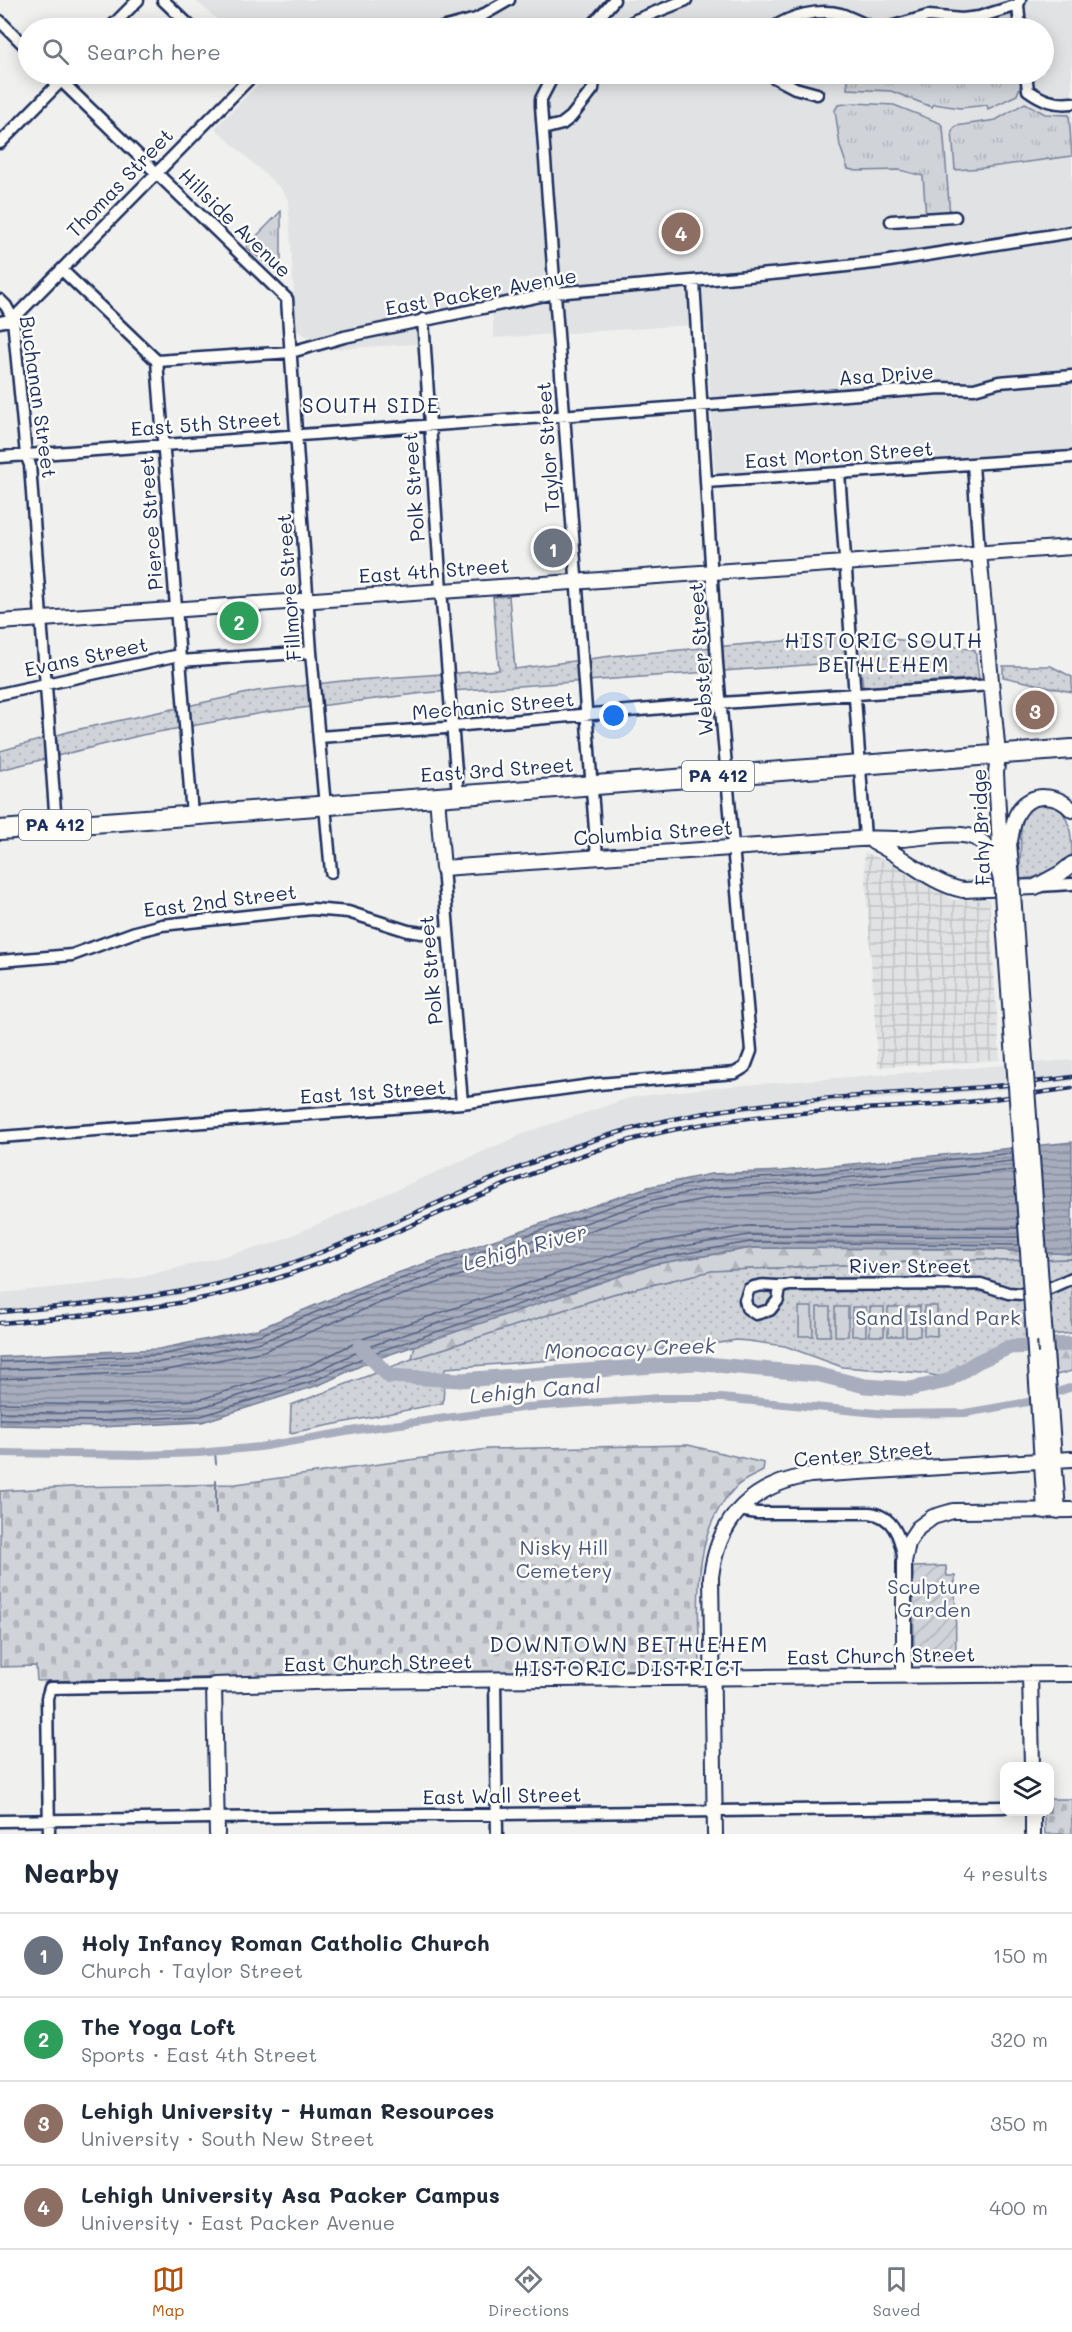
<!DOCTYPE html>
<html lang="en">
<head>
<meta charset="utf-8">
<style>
  body { margin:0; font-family:Mali,sans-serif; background:#f2f2f3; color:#1f2937 }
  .controls { position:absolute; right:18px; bottom:18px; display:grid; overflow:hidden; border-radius:12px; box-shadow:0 3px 15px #0003 }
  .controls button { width:54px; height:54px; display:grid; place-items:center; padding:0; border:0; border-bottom:2px solid #e0e1e3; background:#fff; color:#1f2937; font:30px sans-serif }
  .you { position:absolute; left:614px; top:716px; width:21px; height:21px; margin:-15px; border:4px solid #fff; border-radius:50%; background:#1a73e8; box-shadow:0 0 0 9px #1a73e833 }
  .badge { display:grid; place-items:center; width:39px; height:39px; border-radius:50%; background:#b45309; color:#fff; font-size:20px; font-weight:700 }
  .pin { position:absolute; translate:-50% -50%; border:3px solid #fff; box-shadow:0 2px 6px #0006 }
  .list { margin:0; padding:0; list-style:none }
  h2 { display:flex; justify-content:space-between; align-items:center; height:78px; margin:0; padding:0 24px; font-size:26px }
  h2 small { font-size:20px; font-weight:400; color:#747a83 }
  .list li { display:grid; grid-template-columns:39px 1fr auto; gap:18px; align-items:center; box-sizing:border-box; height:84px; padding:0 24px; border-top:2px solid #e0e1e3 }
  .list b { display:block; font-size:22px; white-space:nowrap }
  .list p { margin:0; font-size:20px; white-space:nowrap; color:#747a83 }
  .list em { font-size:20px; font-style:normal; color:#747a83 }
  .icon { flex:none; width:33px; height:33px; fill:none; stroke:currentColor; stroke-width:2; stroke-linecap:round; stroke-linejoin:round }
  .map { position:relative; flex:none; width:1072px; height:1834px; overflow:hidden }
  .search { position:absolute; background:#fff; box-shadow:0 3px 15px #0003; left:18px; right:18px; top:18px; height:66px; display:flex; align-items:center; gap:15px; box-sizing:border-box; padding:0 21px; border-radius:33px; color:#747a83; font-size:22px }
  .sheet { height:414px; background:#fff }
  nav { display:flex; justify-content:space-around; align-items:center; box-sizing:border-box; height:84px; border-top:2px solid #e0e1e3; background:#fff; font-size:16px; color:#747a83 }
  nav a { display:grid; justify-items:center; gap:3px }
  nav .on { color:#b45309 }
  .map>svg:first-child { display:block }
  .built { fill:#e0e2e3 }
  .industrial { fill:url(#industrial-grid) }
  .grass { fill:url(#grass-tufts); stroke:#76819b; stroke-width:1.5 }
  .forest { fill:url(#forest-firs); stroke:#76819b; stroke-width:1.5 }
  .cemetery { fill:url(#cemetery-stones); stroke:#76819b; stroke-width:1.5 }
  .park { fill:url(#park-dots); stroke:#76819b; stroke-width:1.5 }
  .garden { fill:url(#garden-furrows); stroke:#76819b; stroke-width:1.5 }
  .pitch { fill:#d0d3d8; stroke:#76819b; stroke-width:1.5 }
  .water { fill:url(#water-rules); stroke:#6f7b97; stroke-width:1.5 }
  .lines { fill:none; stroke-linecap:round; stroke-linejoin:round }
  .shore { stroke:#536184; stroke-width:1.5 }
  .stream { stroke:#6f7b97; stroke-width:2 }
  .canal { stroke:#a7adbd; stroke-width:8 }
  .river { stroke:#a7adbd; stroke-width:15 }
  .street-casing { stroke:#1b2f5e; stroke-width:15 }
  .secondary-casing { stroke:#1b2f5e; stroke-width:18 }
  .highway-casing { stroke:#1b2f5e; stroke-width:22 }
  .street { stroke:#fdfcf7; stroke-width:10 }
  .secondary { stroke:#fdfcf7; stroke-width:14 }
  .highway { stroke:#fdfcf7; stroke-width:18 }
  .rail-casing { stroke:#1b2f5e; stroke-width:4.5 }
  .rail { stroke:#fdfcf7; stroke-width:2; stroke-dasharray:7; stroke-linecap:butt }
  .secondary-bridge-casing { stroke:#1b2f5e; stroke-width:18; stroke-linecap:butt }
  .secondary-bridge { stroke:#fdfcf7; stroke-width:14 }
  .labels { text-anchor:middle; stroke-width:5; stroke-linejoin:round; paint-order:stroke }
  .shield { fill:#fdfcf7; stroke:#5f6c8c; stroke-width:1.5 }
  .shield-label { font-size:18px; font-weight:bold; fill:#1b2f5e }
  .street-label { font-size:20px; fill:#1b2f5e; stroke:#fdfcf7 }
  .park-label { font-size:20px; fill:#48587c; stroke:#fdfcf7 }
  .neighbourhood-label { font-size:21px; letter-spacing:1.5px; fill:#1b2f5e; stroke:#fdfcf7 }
  .water-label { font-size:21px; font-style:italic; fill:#4c5b7f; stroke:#fdfcf7 }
</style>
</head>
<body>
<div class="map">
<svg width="1072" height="1834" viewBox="0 0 1072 1834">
  <defs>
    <pattern id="industrial-grid" width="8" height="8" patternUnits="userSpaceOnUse" patternTransform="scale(1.5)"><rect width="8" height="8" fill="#e0e2e3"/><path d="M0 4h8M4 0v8" fill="none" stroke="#c0c2c5"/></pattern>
    <pattern id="grass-tufts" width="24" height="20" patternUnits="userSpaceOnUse" patternTransform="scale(1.5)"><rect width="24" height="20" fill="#d0d3d8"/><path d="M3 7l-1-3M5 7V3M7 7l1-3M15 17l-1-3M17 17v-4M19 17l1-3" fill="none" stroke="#b2b5bc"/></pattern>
    <pattern id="forest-firs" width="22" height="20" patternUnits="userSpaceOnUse" patternTransform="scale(1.5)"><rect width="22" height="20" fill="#d0d3d8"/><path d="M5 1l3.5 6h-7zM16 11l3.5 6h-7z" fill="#b2b5bc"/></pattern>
    <pattern id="cemetery-stones" width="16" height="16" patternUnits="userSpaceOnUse" patternTransform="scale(1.5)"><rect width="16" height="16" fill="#d0d3d8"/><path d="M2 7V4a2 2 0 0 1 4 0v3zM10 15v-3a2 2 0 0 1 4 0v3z" fill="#b2b5bc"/></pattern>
    <pattern id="park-dots" width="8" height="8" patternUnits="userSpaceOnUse" patternTransform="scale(1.5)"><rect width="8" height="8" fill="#d0d3d8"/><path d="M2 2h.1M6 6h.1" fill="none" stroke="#b2b5bc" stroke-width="1.8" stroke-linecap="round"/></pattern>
    <pattern id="garden-furrows" width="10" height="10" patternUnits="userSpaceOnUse" patternTransform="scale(1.5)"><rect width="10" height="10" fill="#d0d3d8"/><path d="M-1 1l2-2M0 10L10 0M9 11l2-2" fill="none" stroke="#b2b5bc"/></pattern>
    <pattern id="water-rules" width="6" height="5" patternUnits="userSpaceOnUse" patternTransform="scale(1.5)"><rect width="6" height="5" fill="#a7adbd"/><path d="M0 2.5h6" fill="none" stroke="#878d9d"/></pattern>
  </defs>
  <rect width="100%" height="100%" fill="#f0f0ee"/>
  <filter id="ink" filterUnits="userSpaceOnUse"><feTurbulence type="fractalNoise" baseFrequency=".0167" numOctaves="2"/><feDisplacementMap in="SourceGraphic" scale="12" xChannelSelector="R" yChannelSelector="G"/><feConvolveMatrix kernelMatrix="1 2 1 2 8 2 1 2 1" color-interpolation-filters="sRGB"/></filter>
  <g filter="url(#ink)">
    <path class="built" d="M195,0H1072V449L715,475L706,324L494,338L492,313L416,325L417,344L332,349L299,332L296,327L288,199L280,188L215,128L269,74H1044V28H227Z
      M1072,1060V1081L1000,1090L790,1106L724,1113L673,1122L618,1136L567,1152L510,1174L345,1246L285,1268L238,1282L181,1296L146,1301L0,1315V1293L129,1280L272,1244L530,1131L633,1097L707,1088Z"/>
    <path class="industrial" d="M864,852L909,870L953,900L989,899L1000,1060L878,1067Z"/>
    <path class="grass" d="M1008,13H1011L1015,28H904L934,20Z
      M852,74H1020L1021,84L1017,95L988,109L987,105L960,108L934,104L932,107L891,91L847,89L848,79Z
      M854,103L894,105L940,123L943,127L950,216L926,217L923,176L900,170L857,171L848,169L840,146L835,110L838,105Z
      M1025,103L1045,114L1069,115L1072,156L983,168L955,170L952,131L956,126L996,120Z
      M281,211V273L279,275L246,247Z"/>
    <path class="forest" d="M752,1248L981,1249L1072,1254V1259L1002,1261L981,1259L712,1271L613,1294L412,1359L415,1345L655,1264Z
      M1072,1348V1371L1056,1375L1054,1350Z"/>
    <path class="cemetery" d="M688,1445L764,1463L763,1471C754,1476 742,1480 735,1488C689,1533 699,1611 700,1669L37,1681L36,1666L0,1667V1491L70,1487L236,1484L488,1449Z
      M1050,1799H1072V1834H1045L1044,1812H1050Z"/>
    <path class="park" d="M509,596L515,669L611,656L852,635L940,644L975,650L979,678L863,687L860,661L424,693L262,713L142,735L0,770V751L75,730L257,691L342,681L499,670L493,597Z
      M1003,666H1051L1072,677V692L1003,677Z
      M1039,804C1067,800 1072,830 1072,853C1071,860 1059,870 1053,873C1045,878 1030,877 1020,879L1021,821L1027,811Z
      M981,1259L1002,1261L1072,1259V1333L1039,1336L1005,1347L947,1378L922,1373L842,1367L785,1346L748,1341L736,1340L692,1348L657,1349L636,1354L445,1368L443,1403L290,1433L291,1405L412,1359L613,1294L712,1271Z"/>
    <path class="garden" d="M946,1566L947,1576H955L956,1659L917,1660L914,1656L913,1567Z"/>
    <path class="pitch" d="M920,1306V1336H906V1307Z
      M924,1306H937V1336L924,1335Z
      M799,1307H812L813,1336H799Z
      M817,1307H830V1336H817Z
      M835,1307H848V1336H835Z
      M852,1307H866V1336H852Z
      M870,1307H884V1336H870Z
      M888,1307H902V1336H888Z"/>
    <path class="water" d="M1072,1142V1254L981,1249L752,1248L655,1264L373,1360L319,1385L202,1422L100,1427L0,1425V1357L159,1349L258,1329L374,1281L648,1187L711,1174L782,1171Z"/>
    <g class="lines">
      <path class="shore" d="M0,1362L160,1355L260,1335L377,1287L650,1193L712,1180L782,1177L1013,1153
        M0,1370L161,1362L261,1342L379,1294L652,1200L713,1188L783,1184L1013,1161
        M0,1379L162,1371L264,1351L382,1302L654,1209L714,1197L783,1193L1014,1170
        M0,1403L99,1405L198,1400L310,1365L365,1338L648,1243L748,1226L1018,1228
        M0,1412L100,1414L199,1408L313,1373L368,1347L650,1252L749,1235L1019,1237
        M0,1419L100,1421L201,1416L316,1380L371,1354L653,1259L750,1242L1019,1245"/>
      <path class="stream" d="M215,1451L216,1464
        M216,1480V1513"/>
      <path class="canal" d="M0,1453L141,1455L199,1453L260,1447L363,1429L528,1407L660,1398H721L887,1414L965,1413L1028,1402L1072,1387"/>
      <path class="river" d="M360,1346L389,1376L460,1380L695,1363L816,1374L865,1386L910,1389L947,1381L977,1362L1010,1347L1072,1344"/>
      <defs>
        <path id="street" d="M163,0L192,28
          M0,21L28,49
          M110,28L138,0
          M442,28L476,19L509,0
          M590,28L614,0
          M621,28L636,20L686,0
          M773,28C790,16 819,8 841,14C853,18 863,25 876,28
          M887,28L928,16L962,19L979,17L1018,5
          M1020,28L1018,5L1020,0
          M54,74L287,299L311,652L331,872
          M554,74L541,99V106L597,857
          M768,74L795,88L817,94
          M1026,74L1028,90C1042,100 1054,105 1072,103
          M543,129L562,124L571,117L593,89L595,74
          M0,143L68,74
          M891,221L955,217
          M62,270L157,361L192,815
          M0,300L6,306L13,319L26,455L30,465L56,825
          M423,319L441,590L458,795
          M0,322L13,319L254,74
          M157,361L291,352L344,337L555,293L782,273L883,262L1072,232
          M0,457L941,388L974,389L999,382L1072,376
          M973,464L979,553
          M839,473L865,838
          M706,482L1072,457
          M180,661L311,652
          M0,694L179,655
          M319,737L445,728L453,726L721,703L992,685
          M443,868L462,1103
          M1039,886L1072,884
          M0,961L72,955L135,932L162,925L312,909L348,912L408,931L422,933L447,931
          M0,1137L462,1103L598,1084L735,1073L745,1067L751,1051L717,663L694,282
          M780,1288L778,1300L770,1310L756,1314L747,1308L745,1300L749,1289C763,1281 775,1289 790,1285L981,1284L1008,1293L1034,1295L1072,1278
          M739,1510L757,1513H870C893,1516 900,1536 903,1556
          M495,1681L497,1834
          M0,1821L1004,1807
          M49,1834L47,1698L50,1688L214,1685"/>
        <path id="secondary" d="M979,553L998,755L996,773L1001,865
          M0,622L1072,547
          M437,797L443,868L859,839C873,838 887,839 901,839C922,838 961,829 979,840C993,849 997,865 1001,880
          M1008,830L1012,879
          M1010,841C1012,831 1013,820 1018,812C1030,791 1058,794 1072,810
          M873,842C903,855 930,884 963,890L1035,887L1061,873L1072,864
          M1034,1335L1045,1511
          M1046,1353L1058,1511
          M904,1674V1562L908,1543L918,1528L933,1517L953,1511L1072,1510
          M1030,1674L1032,1766
          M1033,1812V1834
          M217,1834L214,1685L348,1681L1072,1674
          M715,1834L711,1577C718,1518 752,1485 810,1475L1072,1459"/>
        <path id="highway" d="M0,830L1072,749"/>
      </defs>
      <use href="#street" class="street-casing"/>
      <use href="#secondary" class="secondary-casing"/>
      <use href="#highway" class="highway-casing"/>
      <use href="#street" class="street"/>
      <use href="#secondary" class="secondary"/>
      <use href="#highway" class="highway"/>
      <defs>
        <path id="rail" d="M0,1312C99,1304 201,1295 295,1262C405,1223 508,1164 620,1132C767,1090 922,1099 1072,1077
          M0,1323C97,1315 192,1308 284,1276C402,1236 511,1173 631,1140C733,1111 840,1112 945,1104C988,1101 1030,1094 1072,1088"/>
      </defs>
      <use href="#rail" class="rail-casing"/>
      <use href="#rail" class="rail"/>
      <defs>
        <path id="secondary-bridge" d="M1012,879L1046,1353
          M1001,880L1034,1335"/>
      </defs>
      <use href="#secondary-bridge" class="secondary-bridge-casing"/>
      <use href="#secondary-bridge" class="secondary-bridge"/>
    </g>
  </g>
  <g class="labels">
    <g class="shield">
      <rect x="682" y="761" width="72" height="30" rx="4.5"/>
      <rect x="19" y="810" width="72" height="30" rx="4.5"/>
    </g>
    <g class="shield-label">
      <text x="718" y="782">PA 412</text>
      <text x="55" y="831">PA 412</text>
    </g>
    <g class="street-label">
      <text transform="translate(120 183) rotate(-46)" y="7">Thomas Street</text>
      <text transform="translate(235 223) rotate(44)" y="7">Hillside Avenue</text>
      <text transform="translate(481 292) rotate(-10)" y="7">East Packer Avenue</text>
      <text transform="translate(886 375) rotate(-4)" y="7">Asa Drive</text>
      <text transform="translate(38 397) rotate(82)" y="7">Buchanan Street</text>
      <text transform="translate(206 424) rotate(-4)" y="7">East 5th Street</text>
      <text transform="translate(548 447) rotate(-94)" y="7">Taylor Street</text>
      <text transform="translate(839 455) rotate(-4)" y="7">East Morton Street</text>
      <text transform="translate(414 487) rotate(-94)" y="7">Polk Street</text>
      <text transform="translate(151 523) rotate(-94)" y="7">Pierce Street</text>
      <text transform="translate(434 571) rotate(-4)" y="7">East 4th Street</text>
      <text transform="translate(289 587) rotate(-94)" y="7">Fillmore Street</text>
      <text transform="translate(86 657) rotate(-12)" y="7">Evans Street</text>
      <text transform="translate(701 659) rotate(-94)" y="7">Webster Street</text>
      <text transform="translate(493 706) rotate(-5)" y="7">Mechanic Street</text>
      <text transform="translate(497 770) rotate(-4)" y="7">East 3rd Street</text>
      <text transform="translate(981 827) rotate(-92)" y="7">Fahy Bridge</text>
      <text transform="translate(653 833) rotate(-4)" y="7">Columbia Street</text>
      <text transform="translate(220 901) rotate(-7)" y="7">East 2nd Street</text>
      <text transform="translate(431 970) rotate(-95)" y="7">Polk Street</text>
      <text transform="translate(373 1092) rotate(-4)" y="7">East 1st Street</text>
      <text x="910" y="1273">River Street</text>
      <text transform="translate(863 1454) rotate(-5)" y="7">Center Street</text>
      <text transform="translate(881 1656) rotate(-1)" y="7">East Church Street</text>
      <text transform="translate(378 1663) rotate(-1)" y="7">East Church Street</text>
      <text transform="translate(502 1796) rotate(-1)" y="7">East Wall Street</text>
    </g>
    <g class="park-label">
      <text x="938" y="1325">Sand Island Park</text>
      <text x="564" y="1555">Nisky Hill<tspan x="564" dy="23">Cemetery</tspan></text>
      <text x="934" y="1594">Sculpture<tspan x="934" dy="23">Garden</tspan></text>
    </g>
    <g class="neighbourhood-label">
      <text x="371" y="413">SOUTH SIDE</text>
      <text x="884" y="648">HISTORIC SOUTH<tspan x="884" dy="24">BETHLEHEM</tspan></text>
      <text x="629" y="1652">DOWNTOWN BETHLEHEM<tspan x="629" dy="24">HISTORIC DISTRICT</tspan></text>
    </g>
    <g class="water-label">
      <text transform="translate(525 1248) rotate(-15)" y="7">Lehigh River</text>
      <text transform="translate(630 1349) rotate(-2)" y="7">Monocacy Creek</text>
      <text transform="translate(535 1391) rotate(-5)" y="7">Lehigh Canal</text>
    </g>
  </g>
</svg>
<div class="controls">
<button><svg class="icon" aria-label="layers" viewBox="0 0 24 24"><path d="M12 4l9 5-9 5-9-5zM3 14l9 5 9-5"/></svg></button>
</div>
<div class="you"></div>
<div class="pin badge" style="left:553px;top:548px;background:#6b7280">1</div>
<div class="pin badge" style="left:239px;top:621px;background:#2e9e5b">2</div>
<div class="pin badge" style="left:1035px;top:710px;background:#8d6e63">3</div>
<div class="pin badge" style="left:681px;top:232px;background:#8d6e63">4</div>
<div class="search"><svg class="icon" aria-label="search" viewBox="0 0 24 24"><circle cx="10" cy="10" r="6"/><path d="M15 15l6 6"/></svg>Search here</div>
</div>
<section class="sheet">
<h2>Nearby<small>4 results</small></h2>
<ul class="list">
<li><span class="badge" style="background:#6b7280">1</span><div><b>Holy Infancy Roman Catholic Church</b><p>Church · Taylor Street</p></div><em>150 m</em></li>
<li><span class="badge" style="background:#2e9e5b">2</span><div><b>The Yoga Loft</b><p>Sports · East 4th Street</p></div><em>320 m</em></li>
<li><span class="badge" style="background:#8d6e63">3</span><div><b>Lehigh University - Human Resources</b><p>University · South New Street</p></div><em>350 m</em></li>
<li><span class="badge" style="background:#8d6e63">4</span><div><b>Lehigh University Asa Packer Campus</b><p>University · East Packer Avenue</p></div><em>400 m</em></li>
</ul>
</section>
<nav>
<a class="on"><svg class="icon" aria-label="map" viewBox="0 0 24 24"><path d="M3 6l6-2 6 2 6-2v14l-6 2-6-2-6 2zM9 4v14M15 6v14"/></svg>Map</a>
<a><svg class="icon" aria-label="directions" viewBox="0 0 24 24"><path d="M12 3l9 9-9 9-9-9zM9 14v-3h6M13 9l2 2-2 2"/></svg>Directions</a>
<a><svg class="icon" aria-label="saved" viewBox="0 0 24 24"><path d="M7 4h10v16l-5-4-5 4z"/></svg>Saved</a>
</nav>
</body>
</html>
